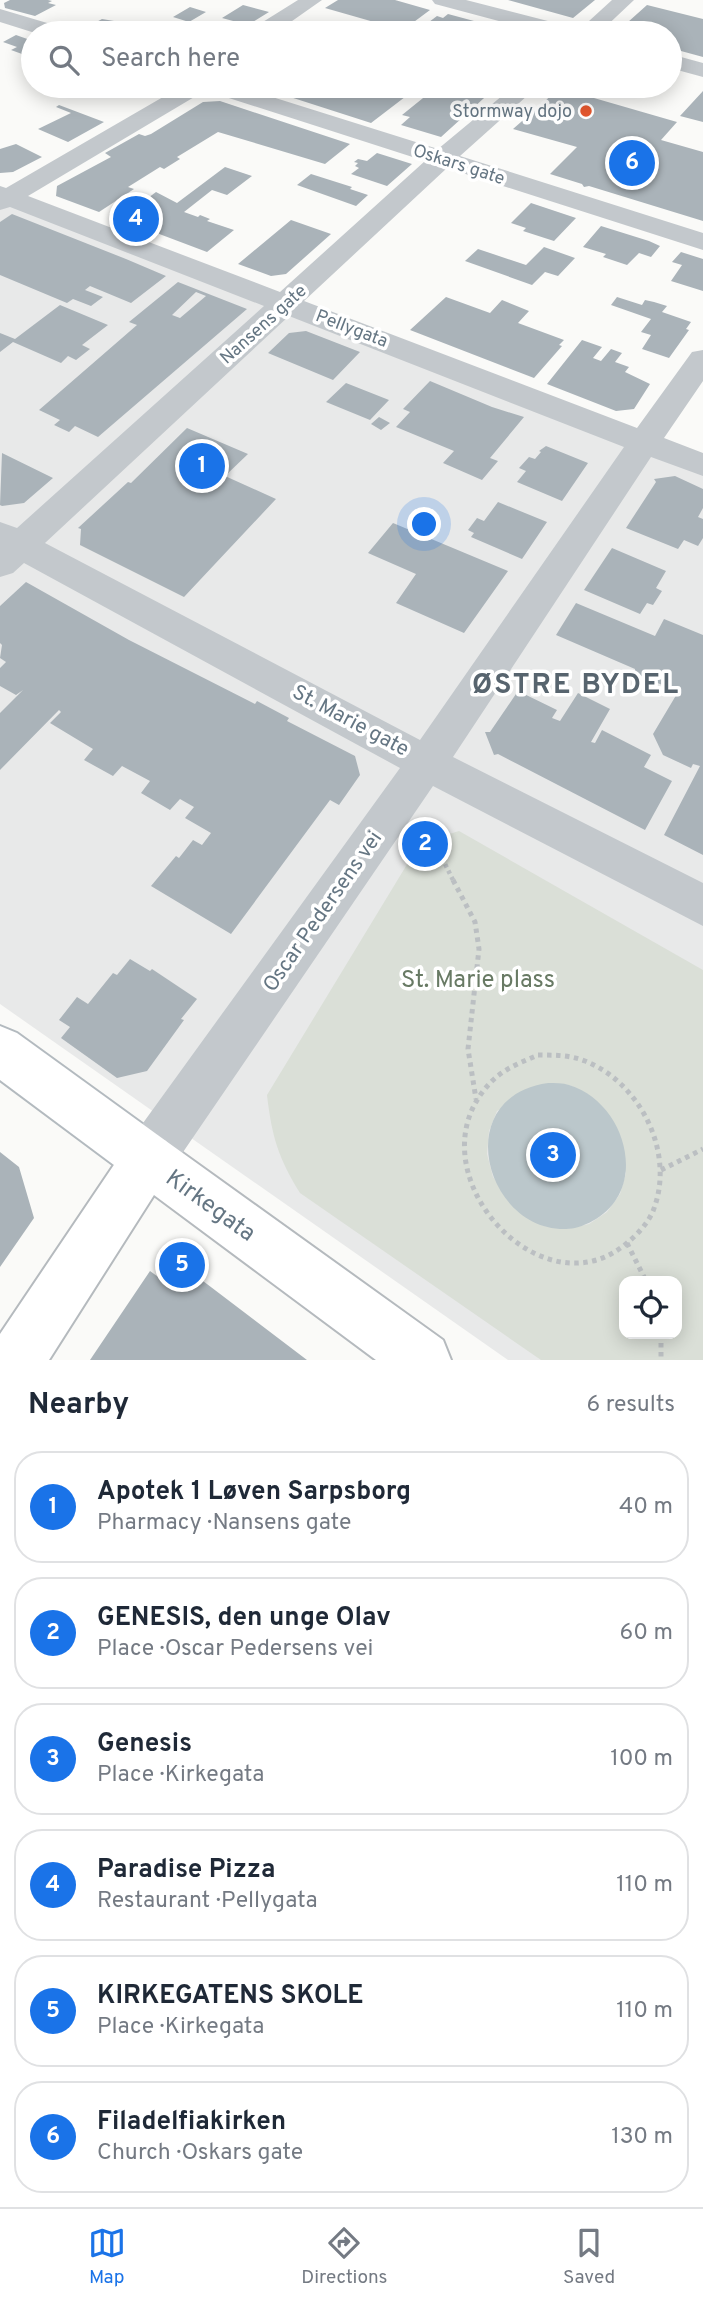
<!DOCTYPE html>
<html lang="en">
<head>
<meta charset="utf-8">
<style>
  body { margin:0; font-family:Overpass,sans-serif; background:#f6f6f7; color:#1f2937 }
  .controls { position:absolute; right:21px; bottom:21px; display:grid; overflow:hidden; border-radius:14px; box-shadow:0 4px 18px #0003 }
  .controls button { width:63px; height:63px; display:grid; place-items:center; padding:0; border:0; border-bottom:2px solid #e0e1e3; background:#fff; color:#1f2937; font:35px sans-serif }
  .you { position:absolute; left:425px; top:525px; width:24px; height:24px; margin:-18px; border:5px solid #fff; border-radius:50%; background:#1a73e8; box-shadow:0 0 0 10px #1a73e833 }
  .badge { display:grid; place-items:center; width:46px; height:46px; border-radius:50%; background:#1a73e8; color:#fff; font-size:23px; font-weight:700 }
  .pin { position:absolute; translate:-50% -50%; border:4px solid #fff; box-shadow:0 2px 7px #0006 }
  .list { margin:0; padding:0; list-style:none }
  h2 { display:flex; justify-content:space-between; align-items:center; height:91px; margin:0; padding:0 28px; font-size:30px }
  h2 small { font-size:23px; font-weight:400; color:#747a83 }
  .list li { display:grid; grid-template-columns:46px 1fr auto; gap:21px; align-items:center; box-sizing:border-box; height:112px; margin:0 14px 14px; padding:0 14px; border:2px solid #e0e1e3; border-radius:28px }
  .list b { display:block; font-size:26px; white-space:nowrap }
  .list p { margin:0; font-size:23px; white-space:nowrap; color:#747a83 }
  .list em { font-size:23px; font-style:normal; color:#747a83 }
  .icon { flex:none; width:38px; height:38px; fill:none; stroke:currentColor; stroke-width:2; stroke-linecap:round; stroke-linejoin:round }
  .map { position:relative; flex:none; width:703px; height:1360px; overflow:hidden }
  .search { position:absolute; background:#fff; box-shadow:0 4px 18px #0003; left:21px; right:21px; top:21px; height:77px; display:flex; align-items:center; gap:18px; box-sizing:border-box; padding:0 24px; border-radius:38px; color:#747a83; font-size:26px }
  .sheet { height:847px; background:#fff }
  nav { display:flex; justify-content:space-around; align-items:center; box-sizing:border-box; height:98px; border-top:2px solid #e0e1e3; background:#fff; font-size:19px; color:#747a83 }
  nav a { display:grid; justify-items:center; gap:4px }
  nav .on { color:#1a73e8 }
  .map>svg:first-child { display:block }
  .built { fill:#e8e9e9; fill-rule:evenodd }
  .green { fill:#dadfd7; fill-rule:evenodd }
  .water { fill:#bbc7cb }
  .building { fill:#aab3b9; fill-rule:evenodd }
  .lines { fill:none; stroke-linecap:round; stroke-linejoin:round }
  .secondary-casing { stroke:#b3babf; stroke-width:4 }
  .primary-casing { stroke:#b5babe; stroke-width:4 }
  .path-far1 { stroke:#bbbfc2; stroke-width:4.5; stroke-dasharray:3.5 3.5; stroke-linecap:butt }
  .path { stroke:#bbbfc2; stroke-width:5; stroke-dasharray:4.5 4.5; stroke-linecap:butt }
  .street { fill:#c3c8cc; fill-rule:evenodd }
  .secondary { fill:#fff; fill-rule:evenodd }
  .primary { fill:#fff; fill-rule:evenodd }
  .poi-dot { fill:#e4572e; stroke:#fff; stroke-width:2.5 }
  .labels { text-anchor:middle; stroke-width:7; stroke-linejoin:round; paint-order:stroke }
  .far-poi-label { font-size:18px; fill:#657683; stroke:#fff; text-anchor:end }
  .far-street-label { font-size:18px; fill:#657683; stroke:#fff }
  .street-label { font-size:21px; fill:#657683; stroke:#fff }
  .near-park-label { font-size:24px; fill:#687a64; stroke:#fff }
  .near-street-label { font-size:24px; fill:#657683; stroke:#fff }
  .district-label { font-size:28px; font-weight:bold; letter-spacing:2px; fill:#57646e; stroke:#fff }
</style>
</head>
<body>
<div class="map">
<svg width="703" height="1360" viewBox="0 0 703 1360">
  <rect width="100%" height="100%" fill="#fafaf8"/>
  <path class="built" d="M0,194L703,465V1360H508L0,1004ZM624,1281H677V1334H624Z"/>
  <path class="green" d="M459,831L703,970V1360H541L300,1193C278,1157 272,1137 267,1095L420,843ZM548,1083L569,1085L589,1095L626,1173L620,1194L607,1212L589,1224L567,1229L544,1226L523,1215L493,1177L487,1154L489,1131L497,1111ZM624,1281H677V1334H624Z"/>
  <path class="water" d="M548,1083C555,1083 563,1083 569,1085C625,1102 650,1186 596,1219C588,1224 576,1229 566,1229C485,1231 449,1097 548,1083Z"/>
  <path class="building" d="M10,0H48L52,1L48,3L56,5L35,16L5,8L4,3Z
    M338,0H395L430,10L399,33H379L364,29L374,22L325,8Z
    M508,0H595L573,18Z
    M243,5L269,12L248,25L222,18Z
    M647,5L703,19V57L670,48V33H619L618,31Z
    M190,7L206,12L189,22L173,17Z
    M448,14L500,28L514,33H439L426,30L431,27L425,25L437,16L443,18Z
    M102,19L126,23L123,25L131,28L121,33L80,31Z
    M172,28L183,29L197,33H157Z
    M16,35L33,41V51L22,54L11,50L17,47L3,42Z
    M256,86H413L418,87L371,123Z
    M431,86H484L494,89L441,137L401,125L410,117L402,115L428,94L436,95L424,91Z
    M562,86H608L594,98L677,122L661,140L703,152V221L589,186L584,187L582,184L550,174L577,147L513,129Z
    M703,91V122L680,116Z
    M220,101L350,144L325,164L218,132L177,157L180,159L164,169L160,167L128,187L134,189L99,212L56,196L57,186L111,157L105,153L139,134L145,136L151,134L203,102Z
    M59,105L104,122L68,142L38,129L71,113L56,107Z
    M16,144L42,157L13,172L0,173V149Z
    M377,153L412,164L387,186L351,174L359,168L355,166L358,163L354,162L358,159L367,161Z
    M225,167L252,176L227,195L212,190L184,212L198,217L200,215L210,219L207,221L234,230L207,252L109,215L138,195L148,198L156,192L177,203Z
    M311,174L352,187L350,189L368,195L356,206L297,185Z
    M531,203L576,218L554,241L523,231L526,228L511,223Z
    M12,214L126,259L166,276L131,303L90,286L85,290L103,297L91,306L73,299L67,303L0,275V222Z
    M291,220L331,234L286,274L271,276L238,264Z
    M601,226L649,241L660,246L651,257L639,253L627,265L603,257L606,254L583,247Z
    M544,247L575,258L558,276L545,272L532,285L465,261L478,249L526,265Z
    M681,252L703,259V291L671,281L682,265L672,262Z
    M178,282L247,309L98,437L75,426L69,432L54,425L60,420L39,410L137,325L129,322ZM196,292L206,296L180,318L172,315Z
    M446,297L490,313L502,300L529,311L518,323L564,340L559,345L562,346L534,378L410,330Z
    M617,297L642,305L645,300L654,302L667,306L662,312L691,322L686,329L689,330L669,358L642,349L651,335L641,332L651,319L611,305Z
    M60,305L108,325L82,345L90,349L76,360L68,356L61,363L13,342L0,352V333L15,339Z
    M306,331L360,352L333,380L268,353L289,333Z
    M582,340L602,347L593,358L601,361L611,349L622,353L615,362L629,367L625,372L650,384L634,409L616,411L547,384Z
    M430,381L492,407L524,417L490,458L498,461L482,480L443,463L454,451L396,427L410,412L403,409Z
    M346,383L389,400L370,420L326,402Z
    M379,417L390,423L381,430L371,424Z
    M187,428L248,454L225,476L276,499L184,597L80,545L81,529L78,528L128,482L131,483Z
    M546,446L588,463L562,501L517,482L526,471L519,468L529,457L535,459L541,452L539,451Z
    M2,453L53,478L24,503L2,506L0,505Z
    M675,476L703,489V508L698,517L703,519V538L698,546L684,540L678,549L626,528L656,482L654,479Z
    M498,502L547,522L522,559L471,537L474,533L468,530L477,518L484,521Z
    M393,523L508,571L464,633L396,603L416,574L368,553Z
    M612,548L666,571L656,588L662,591L653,605L647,603L640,614L584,590Z
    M26,582L129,640L255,704L257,701L289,718L287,721L355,756L360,775L339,805L330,800L231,934L151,886L176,856L179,858L193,840L202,845L211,833L185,818L194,807L180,799L170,810L141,793L150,781L122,766L113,776L84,760L93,749L50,723L61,712L59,710L0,770V713L23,690L16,695L0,686V668L6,662L0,658L2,645L0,643V606Z
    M576,603L655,636L664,619L703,635V855L664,835L700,766L693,764L691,768L663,755L653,734L678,692L635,673V669L556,635Z
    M518,691L557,710L552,718L560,721L578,693L610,709L591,742L595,743L602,730L651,755L644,767L672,781L645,830L498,754L494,755L485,732H490Z
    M130,959L150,971L152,969L197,999L181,1019L184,1020L147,1071L117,1078L61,1038L70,1027L59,1020L77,997L88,1004L113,973L117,975Z
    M0,1152L19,1167L34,1218L0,1267Z
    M178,1262L307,1360H90L150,1271L165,1282Z"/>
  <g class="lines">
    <defs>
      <path id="secondary" d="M0,1026L17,1033L166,1141L174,1159L166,1177L148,1185L130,1177L0,1080Z"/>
      <path id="primary" d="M148,1133L166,1141L443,1340L451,1360H376L154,1195L49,1360H0V1334L130,1141Z"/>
    </defs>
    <use href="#secondary" class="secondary-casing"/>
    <use href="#primary" class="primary-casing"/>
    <path class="path-far1" d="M438,823L445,864L454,882"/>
    <path class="path" d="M453,880L475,922L479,949L468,1049L476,1099
      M538,1055C554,1055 570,1055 585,1061C641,1083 676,1154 653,1211C647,1225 635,1237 622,1247C535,1312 408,1165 492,1081C505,1068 522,1062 538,1055Z
      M661,1170L703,1149
      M627,1243L646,1281
      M661,1334V1360"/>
    <path class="street" d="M298,0H322L275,33H251L253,28Z
      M432,0H466L575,28L577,32L612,0H634L599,33H544L435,4Z
      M0,9L64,28L67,33H35L0,22Z
      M670,54L703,63V77L670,68Z
      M182,86H237L438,149L514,86H538L460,156L703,233V250L447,168L304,301L637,428L692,352L703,350V381L664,438L703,453V476L651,457L453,757L703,883V926L433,786L166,1177L148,1185L130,1177L122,1159L130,1141L400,768L24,563L13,573L0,577V522L17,528L264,306L10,207L0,210V186L6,188ZM206,90L207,91L425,161L280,292L28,196ZM289,316L624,447L420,740L45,543Z"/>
    <use href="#secondary" class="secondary"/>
    <use href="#primary" class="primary"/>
  </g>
  <circle class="poi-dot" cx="586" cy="111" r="7"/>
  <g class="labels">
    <g class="far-poi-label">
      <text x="572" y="117">Stormway dojo</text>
    </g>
    <g class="far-street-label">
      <text transform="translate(459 164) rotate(18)" y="6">Oskars gate</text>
      <text transform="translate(263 324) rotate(-42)" y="6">Nansens gate</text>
      <text transform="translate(352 328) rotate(21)" y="6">Pellygata</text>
    </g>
    <g class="street-label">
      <text transform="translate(351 720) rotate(28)" y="7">St. Marie gate</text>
      <text transform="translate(322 911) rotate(-55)" y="7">Oscar Pedersens vei</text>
    </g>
    <g class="near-park-label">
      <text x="478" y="987">St. Marie plass</text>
    </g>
    <g class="near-street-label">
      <text transform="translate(211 1205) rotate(36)" y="8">Kirkegata</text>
    </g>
    <g class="district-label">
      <text x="576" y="693">ØSTRE BYDEL</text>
    </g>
  </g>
</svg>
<div class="controls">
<button><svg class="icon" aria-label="locate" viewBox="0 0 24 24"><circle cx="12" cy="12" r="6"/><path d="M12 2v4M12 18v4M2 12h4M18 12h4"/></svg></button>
</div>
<div class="you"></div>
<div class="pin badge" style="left:202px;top:466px">1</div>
<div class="pin badge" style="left:425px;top:844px">2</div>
<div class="pin badge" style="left:553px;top:1155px">3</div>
<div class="pin badge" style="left:136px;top:219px">4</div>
<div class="pin badge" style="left:182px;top:1265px">5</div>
<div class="pin badge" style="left:632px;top:163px">6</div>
<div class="search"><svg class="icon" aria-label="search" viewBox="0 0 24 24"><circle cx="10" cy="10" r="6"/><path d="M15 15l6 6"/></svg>Search here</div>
</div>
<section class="sheet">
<h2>Nearby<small>6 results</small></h2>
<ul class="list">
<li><span class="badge">1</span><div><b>Apotek 1 Løven Sarpsborg</b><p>Pharmacy · Nansens gate</p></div><em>40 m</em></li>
<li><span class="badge">2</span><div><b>GENESIS, den unge Olav</b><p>Place · Oscar Pedersens vei</p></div><em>60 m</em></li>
<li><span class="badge">3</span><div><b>Genesis</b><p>Place · Kirkegata</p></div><em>100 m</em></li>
<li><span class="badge">4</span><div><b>Paradise Pizza</b><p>Restaurant · Pellygata</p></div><em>110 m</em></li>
<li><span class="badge">5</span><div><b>KIRKEGATENS SKOLE</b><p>Place · Kirkegata</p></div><em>110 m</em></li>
<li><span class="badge">6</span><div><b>Filadelfiakirken</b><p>Church · Oskars gate</p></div><em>130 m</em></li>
</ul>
</section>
<nav>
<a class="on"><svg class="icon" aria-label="map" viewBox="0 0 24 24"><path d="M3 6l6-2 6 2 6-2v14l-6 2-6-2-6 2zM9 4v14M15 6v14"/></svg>Map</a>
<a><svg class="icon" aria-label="directions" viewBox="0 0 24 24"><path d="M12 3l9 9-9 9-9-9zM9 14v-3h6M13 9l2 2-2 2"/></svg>Directions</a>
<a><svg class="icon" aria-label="saved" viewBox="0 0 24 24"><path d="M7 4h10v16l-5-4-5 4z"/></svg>Saved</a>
</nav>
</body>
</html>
